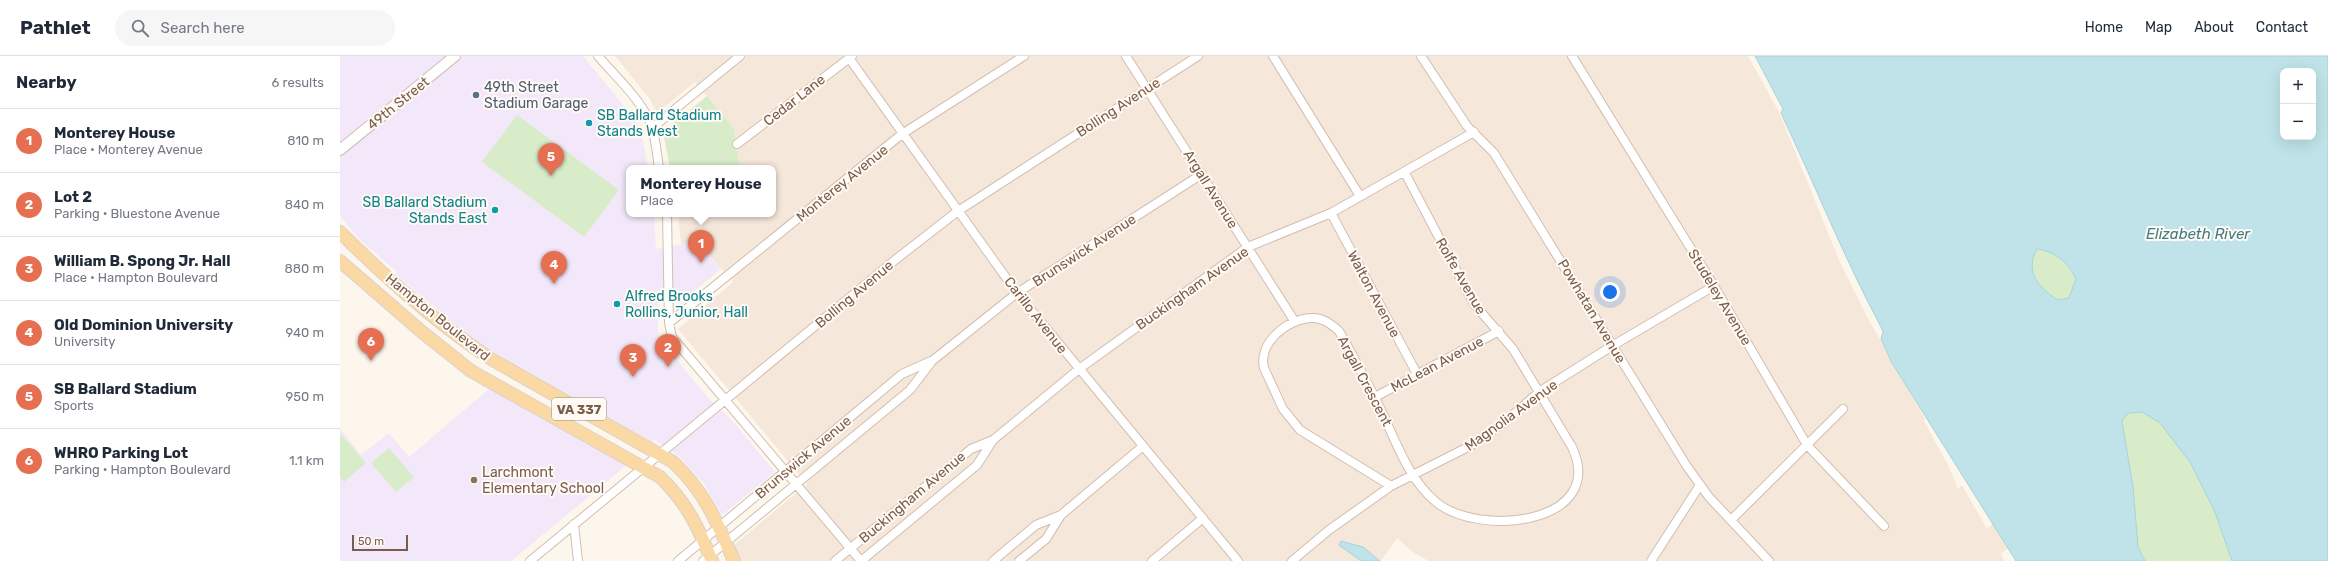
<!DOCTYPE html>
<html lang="en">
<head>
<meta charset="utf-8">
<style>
  body { margin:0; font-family:Rubik,sans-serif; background:#f6f6f7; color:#1f2937 }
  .controls { position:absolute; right:12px; top:12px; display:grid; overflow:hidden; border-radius:8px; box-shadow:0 4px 16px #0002 }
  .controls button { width:36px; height:36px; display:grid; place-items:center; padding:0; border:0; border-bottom:1px solid #e0e1e3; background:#fff; color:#1f2937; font:20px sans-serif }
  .scale { position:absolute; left:12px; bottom:10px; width:56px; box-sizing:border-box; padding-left:4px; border:2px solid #7a5c4d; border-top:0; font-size:11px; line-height:14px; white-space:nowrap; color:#7a5c4d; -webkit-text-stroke:3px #fffaf3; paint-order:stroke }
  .you { position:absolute; left:1270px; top:236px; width:14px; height:14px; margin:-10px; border:3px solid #fff; border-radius:50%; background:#1a73e8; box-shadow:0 0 0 6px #1a73e833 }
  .badge { display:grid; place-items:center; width:26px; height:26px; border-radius:50%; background:#e76f51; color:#fff; font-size:13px; font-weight:700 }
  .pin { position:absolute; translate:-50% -33px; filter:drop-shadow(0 1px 2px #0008) }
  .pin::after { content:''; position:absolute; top:21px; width:14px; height:12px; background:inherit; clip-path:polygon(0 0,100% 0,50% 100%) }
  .popup { position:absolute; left:286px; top:109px; width:150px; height:52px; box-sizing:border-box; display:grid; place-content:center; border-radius:8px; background:#fff; filter:drop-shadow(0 1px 3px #0005); font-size:13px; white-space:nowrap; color:#747a83 }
  .popup b { font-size:15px; color:#1f2937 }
  .popup::after { content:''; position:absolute; left:50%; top:100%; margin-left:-8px; border:8px solid transparent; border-top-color:#fff }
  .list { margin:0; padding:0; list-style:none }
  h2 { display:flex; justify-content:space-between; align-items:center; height:52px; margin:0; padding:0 16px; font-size:17px }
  h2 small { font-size:13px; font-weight:400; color:#747a83 }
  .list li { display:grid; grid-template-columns:26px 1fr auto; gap:12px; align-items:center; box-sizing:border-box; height:64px; padding:0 16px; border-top:1px solid #e0e1e3 }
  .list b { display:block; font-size:15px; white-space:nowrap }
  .list p { margin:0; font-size:13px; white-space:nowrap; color:#747a83 }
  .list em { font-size:13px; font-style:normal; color:#747a83 }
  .icon { flex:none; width:22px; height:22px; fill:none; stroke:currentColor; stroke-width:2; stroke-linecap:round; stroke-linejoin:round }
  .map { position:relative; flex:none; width:1988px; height:505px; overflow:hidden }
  header { display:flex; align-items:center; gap:24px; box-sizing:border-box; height:56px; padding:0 20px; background:#fff; border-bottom:1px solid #e0e1e3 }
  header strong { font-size:19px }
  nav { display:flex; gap:22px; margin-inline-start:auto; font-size:14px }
  .search { width:280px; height:36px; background:#f6f6f7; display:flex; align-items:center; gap:10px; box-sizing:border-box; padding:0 14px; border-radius:22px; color:#747a83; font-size:15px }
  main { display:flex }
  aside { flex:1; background:#fff }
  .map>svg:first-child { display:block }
  .residential { fill:#f5e8da }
  .education { fill:#f3e8fa }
  .green { fill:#d8ecc9 }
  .water { fill:#bfe3e8; stroke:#a5d3da; fill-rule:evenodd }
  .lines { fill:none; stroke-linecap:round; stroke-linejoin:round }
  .minor-casing { stroke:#d1beb0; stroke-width:10 }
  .tertiary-casing { stroke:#d1beb0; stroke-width:12 }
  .primary-casing { stroke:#dad1cd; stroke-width:14 }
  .minor { stroke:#fff; stroke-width:8 }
  .tertiary { stroke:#fff; stroke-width:10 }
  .primary { stroke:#fbd9a5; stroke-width:12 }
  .service-dot { fill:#5c6f8a; stroke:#fffaf3; stroke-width:1.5 }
  .culture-dot { fill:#0f9aa8; stroke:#fffaf3; stroke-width:1.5 }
  .education-dot { fill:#8d6e63; stroke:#fffaf3; stroke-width:1.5 }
  .labels { text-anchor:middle; stroke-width:4; stroke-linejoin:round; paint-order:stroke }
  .shield { fill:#fffaf3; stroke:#a28b7f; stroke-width:1 }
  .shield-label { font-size:13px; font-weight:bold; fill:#7a5c4d }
  .service-label { font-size:14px; fill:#4e5e75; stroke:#fffaf3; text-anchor:start }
  .street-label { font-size:14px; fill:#7a5c4d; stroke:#fffaf3 }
  .culture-label { font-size:14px; fill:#0d838f; stroke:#fffaf3; text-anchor:start }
  .education-label { font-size:14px; fill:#785e54; stroke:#fffaf3; text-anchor:start }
  .water-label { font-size:15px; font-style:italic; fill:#437c86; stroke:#fffaf3 }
</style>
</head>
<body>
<header>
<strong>Pathlet</strong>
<div class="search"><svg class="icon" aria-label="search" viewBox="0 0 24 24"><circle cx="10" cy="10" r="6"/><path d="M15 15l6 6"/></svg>Search here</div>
<nav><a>Home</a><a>Map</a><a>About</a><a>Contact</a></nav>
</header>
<main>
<aside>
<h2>Nearby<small>6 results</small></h2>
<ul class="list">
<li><span class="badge">1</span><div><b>Monterey House</b><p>Place · Monterey Avenue</p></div><em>810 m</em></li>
<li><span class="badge">2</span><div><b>Lot 2</b><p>Parking · Bluestone Avenue</p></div><em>840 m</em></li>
<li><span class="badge">3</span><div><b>William B. Spong Jr. Hall</b><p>Place · Hampton Boulevard</p></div><em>880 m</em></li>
<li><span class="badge">4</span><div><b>Old Dominion University</b><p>University</p></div><em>940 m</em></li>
<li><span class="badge">5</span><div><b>SB Ballard Stadium</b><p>Sports</p></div><em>950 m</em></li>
<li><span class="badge">6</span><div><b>WHRO Parking Lot</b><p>Parking · Hampton Boulevard</p></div><em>1.1 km</em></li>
</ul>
</aside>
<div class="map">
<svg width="1988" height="505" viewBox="0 0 1988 505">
  <rect width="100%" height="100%" fill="#fdf6ec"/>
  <path class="residential" d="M275,0H1408L1439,56L1499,204L1527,261L1585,363L1584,365L1608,409L1618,433L1622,429L1647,473L1653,467L1668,492L1661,498L1664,505H1089L1074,497L1057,482L1041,505H401L394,489L467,428L338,273L393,226L357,185L341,188L338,158H433V112H400L394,73L355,26L317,57L310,43Z"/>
  <path class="education" d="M0,0H243L289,56L298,70L303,85L308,112H289V158H314L316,193L357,185L381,213L348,240L318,238V280L367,341L390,362L435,416L382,459L364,428L341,402L315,384L312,386L138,287L56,219L57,216L18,182L0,160Z
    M149,333L287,409L171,505H0V372L21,399L49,377L69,401Z"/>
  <path class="green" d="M367,40L394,73L400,112H330L323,76Z
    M177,59L279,134L244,181L142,106Z
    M1697,192C1715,196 1728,206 1736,223L1729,242L1718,244C1698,232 1684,216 1697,192Z
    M1802,355L1820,367L1850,406L1875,456L1892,505H1805L1798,491L1793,431L1782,365L1788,357Z
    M0,377L26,407L4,426L0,421Z
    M49,392L74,421L56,436L31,407Z"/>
  <path class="water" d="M1415,0H1988V505H1892L1875,456L1850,406L1820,367L1802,356L1788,357L1782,365L1793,431L1798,491L1805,505H1676L1552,307L1541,283L1543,276L1541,271C1504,202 1475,129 1441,57L1443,53ZM1943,15H1973V81H1943ZM1697,193C1715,195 1729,207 1736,223L1729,242L1718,244C1699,232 1684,216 1697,193Z
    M1001,485L1023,491L1040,505H1021L999,489Z"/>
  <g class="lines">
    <defs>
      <path id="minor" d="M258,0C275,20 305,47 312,72C316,85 317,99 319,112
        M786,0L955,266
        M933,0L1020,140
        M1081,0L1127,70L1154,97L1346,409L1369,441L1429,505
        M1232,0L1374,230L1467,389L1544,470
        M509,2L677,237L898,505
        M312,72L400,0
        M397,88L512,0
        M991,157L1077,318
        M327,158L329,267L332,281L521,505
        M329,267L562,78L684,0
        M1035,341L1159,275
        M1051,430L960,374L943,353L924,312C918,287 947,263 971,262C982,261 991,268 999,275C1011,297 1024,319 1035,342C1053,376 1065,420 1096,446C1139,482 1268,468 1232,391L1173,293L1134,248L1065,117
        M1391,464L1503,353
        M234,468L238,505
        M190,505L555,204L618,155L858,0
        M338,505L562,318L591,305
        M363,505L570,334L592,305L677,237L862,118
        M495,505L631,393L653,384
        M521,505L637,409L653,384L739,313L908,191L991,157L1134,76
        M653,505L696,469L721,459
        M679,505L706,483L721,459L803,390
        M812,505L863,462
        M952,505L989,474L1051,430L1132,389L1165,366L1199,336L1272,290L1374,230
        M1311,505L1360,429"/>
      <path id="tertiary" d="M0,94L115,0"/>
      <path id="primary" d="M0,176C46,222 96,267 151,303L333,406C365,436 377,466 394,505
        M0,205L82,276L131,315L320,421C347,447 358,471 372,505"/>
    </defs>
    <use href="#minor" class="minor-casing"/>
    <use href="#tertiary" class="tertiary-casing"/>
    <use href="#primary" class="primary-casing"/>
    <use href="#minor" class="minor"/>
    <use href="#tertiary" class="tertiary"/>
    <use href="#primary" class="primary"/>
  </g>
  <circle class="service-dot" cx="136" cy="39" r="4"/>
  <g class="culture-dot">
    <circle cx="249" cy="67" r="4"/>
    <circle cx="155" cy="154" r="4"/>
    <circle cx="277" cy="248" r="4"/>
  </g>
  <circle class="education-dot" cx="134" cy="424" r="4"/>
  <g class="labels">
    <rect class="shield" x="212" y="342" width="54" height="22" rx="3"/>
    <g class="shield-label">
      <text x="239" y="358">VA 337</text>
    </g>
    <g class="service-label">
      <text x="144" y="36">49th Street<tspan x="144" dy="16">Stadium Garage</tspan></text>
    </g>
    <g class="street-label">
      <text transform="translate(454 44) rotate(-38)" y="5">Cedar Lane</text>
      <text transform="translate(58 47) rotate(-39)" y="5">49th Street</text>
      <text transform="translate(778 51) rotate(-33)" y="5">Bolling Avenue</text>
      <text transform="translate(502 127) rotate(-39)" y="5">Monterey Avenue</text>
      <text transform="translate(871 133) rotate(58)" y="5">Argall Avenue</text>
      <text transform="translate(744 194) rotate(-33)" y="5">Brunswick Avenue</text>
      <text transform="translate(1121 220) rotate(60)" y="5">Rolfe Avenue</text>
      <text transform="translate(852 232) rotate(-35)" y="5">Buckingham Avenue</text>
      <text transform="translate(514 238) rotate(-40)" y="5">Bolling Avenue</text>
      <text transform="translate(1034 238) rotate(62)" y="5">Walton Avenue</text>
      <text transform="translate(1380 241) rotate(59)" y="5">Studeley Avenue</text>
      <text transform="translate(1252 255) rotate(59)" y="5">Powhatan Avenue</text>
      <text transform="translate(696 259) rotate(52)" y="5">Carillo Avenue</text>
      <text transform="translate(98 261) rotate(39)" y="5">Hampton Boulevard</text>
      <text transform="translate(1097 308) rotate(-28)" y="5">McLean Avenue</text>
      <text transform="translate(1025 325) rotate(62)" y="5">Argall Crescent</text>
      <text transform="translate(1171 359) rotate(-36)" y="5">Magnolia Avenue</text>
      <text transform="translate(463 401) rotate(-40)" y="5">Brunswick Avenue</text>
      <text transform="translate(572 441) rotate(-40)" y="5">Buckingham Avenue</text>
    </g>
    <g class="culture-label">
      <text x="257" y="64">SB Ballard Stadium<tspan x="257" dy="16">Stands West</tspan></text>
      <text x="147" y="151" text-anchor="end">SB Ballard Stadium<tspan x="147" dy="16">Stands East</tspan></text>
      <text x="285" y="245">Alfred Brooks<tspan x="285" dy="16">Rollins, Junior, Hall</tspan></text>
    </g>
    <g class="education-label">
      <text x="142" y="421">Larchmont<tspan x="142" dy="16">Elementary School</tspan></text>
    </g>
    <g class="water-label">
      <text x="1858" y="183">Elizabeth River</text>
    </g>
  </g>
</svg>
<div class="controls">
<button>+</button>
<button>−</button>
</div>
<div class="scale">50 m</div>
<div class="you"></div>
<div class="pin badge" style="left:361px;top:207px">1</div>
<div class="popup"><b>Monterey House</b>Place</div>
<div class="pin badge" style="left:328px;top:311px">2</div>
<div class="pin badge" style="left:293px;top:321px">3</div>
<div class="pin badge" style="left:214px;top:228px">4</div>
<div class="pin badge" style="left:211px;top:120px">5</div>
<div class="pin badge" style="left:31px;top:305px">6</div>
</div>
</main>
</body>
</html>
